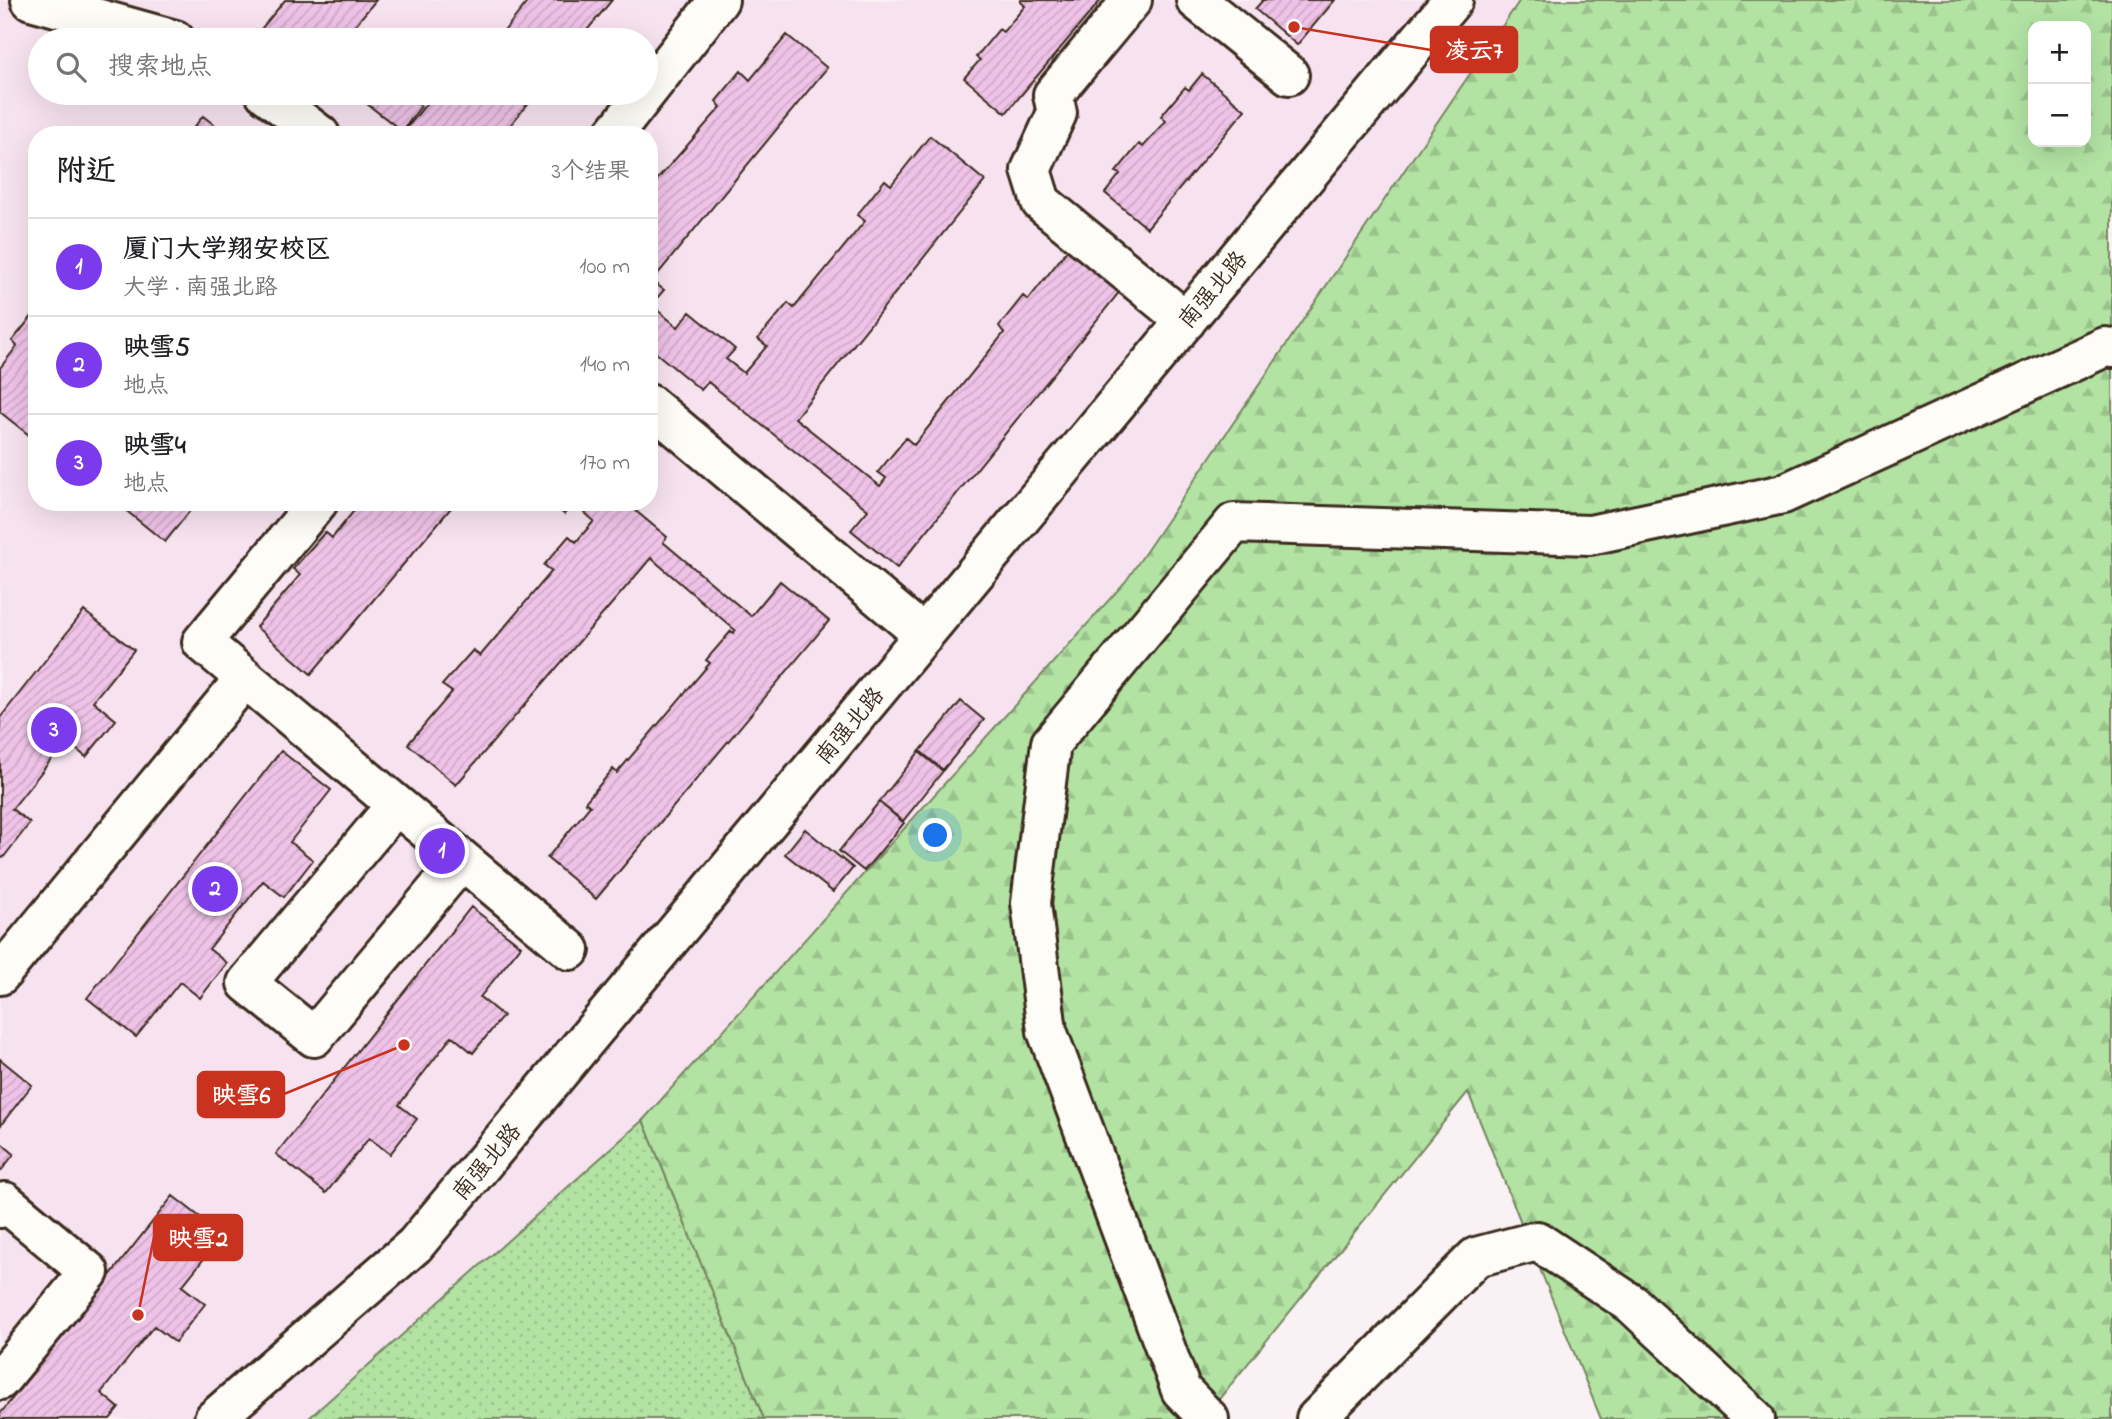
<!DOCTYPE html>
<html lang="zh">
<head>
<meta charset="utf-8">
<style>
  body { margin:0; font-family:"Indie Flower","LXGW WenKai TC",sans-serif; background:#f2f2f2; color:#202124 }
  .controls { position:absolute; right:21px; top:21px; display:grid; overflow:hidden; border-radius:14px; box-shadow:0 7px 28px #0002 }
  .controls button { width:63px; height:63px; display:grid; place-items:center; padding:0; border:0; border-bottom:2px solid #e0e0e0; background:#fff; color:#202124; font:35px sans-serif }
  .you { position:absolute; left:936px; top:836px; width:24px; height:24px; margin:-18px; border:5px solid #fff; border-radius:50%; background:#1a73e8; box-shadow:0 0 0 10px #1a73e833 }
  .badge { display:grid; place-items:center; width:46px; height:46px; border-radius:50%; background:#7c3aed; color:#fff; font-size:23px; font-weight:700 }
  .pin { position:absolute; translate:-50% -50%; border:4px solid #fff; box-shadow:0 2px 7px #0006 }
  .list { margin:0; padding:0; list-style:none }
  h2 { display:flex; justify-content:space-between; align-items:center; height:91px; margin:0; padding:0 28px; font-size:30px }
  h2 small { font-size:23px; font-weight:400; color:#757577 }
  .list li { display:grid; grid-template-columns:46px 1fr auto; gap:21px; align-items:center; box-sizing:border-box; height:98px; padding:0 28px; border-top:2px solid #e0e0e0 }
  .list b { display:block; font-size:26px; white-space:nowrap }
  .list p { margin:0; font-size:23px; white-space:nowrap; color:#757577 }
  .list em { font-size:23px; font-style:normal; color:#757577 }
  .icon { flex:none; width:38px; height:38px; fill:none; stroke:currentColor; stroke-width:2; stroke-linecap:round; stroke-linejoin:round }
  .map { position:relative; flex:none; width:2112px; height:1419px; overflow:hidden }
  .search { position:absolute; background:#fff; box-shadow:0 7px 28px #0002; left:28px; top:28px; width:630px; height:77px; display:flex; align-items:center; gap:18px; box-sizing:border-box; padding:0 24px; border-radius:38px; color:#757577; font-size:26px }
  .panel { position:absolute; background:#fff; box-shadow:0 7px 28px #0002; left:28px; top:126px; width:630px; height:385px; border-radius:28px }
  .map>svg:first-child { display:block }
  .built { fill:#f7e3f0; fill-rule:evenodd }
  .grass { fill:url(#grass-dots); stroke:#768660; stroke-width:2 }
  .forest { fill:url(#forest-firs); stroke:#768660; stroke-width:2; fill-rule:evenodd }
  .building { fill:url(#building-hatch); stroke:#3b2a1e; stroke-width:2 }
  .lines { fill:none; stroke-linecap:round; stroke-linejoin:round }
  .minor-casing { stroke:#3b2a1e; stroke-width:44 }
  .minor { stroke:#fdfcf7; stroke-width:38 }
  .labels { text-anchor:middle; stroke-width:5; stroke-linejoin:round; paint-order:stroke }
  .street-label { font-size:23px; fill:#3b2a1e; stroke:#fdfcf7 }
  .leader { fill:none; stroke:#c8321e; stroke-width:2.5 }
  .callout-dot { fill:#c8321e; stroke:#fdfcf7; stroke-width:2.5 }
  .callout { fill:#c8321e; stroke:#c8321e; stroke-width:2.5 }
  .callout-label { font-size:24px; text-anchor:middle; font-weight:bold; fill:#fff }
</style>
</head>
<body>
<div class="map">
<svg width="2112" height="1419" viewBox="0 0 2112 1419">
  <defs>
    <pattern id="grass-dots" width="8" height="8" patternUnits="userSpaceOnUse" patternTransform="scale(1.75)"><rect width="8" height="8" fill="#b2e3a3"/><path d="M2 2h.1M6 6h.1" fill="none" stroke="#9ac38c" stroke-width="1.8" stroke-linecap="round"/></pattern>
    <pattern id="forest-firs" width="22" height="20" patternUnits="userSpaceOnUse" patternTransform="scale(1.75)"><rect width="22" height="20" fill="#b2e3a3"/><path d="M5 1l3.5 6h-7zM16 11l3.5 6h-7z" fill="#9ac38c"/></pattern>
    <pattern id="building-hatch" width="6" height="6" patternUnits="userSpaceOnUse" patternTransform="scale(1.75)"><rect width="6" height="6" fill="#efc3e8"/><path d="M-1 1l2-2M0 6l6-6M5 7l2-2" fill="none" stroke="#cea8c7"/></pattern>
  </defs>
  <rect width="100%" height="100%" fill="#faf1f4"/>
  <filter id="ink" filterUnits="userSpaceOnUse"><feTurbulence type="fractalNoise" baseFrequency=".0143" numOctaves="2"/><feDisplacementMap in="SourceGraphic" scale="14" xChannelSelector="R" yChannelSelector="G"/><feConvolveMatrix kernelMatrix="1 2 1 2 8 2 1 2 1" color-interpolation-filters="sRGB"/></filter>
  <g filter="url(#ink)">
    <path class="built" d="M0,0H1624L1126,581L644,1120L764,1419H0ZM40,40H646V93H40ZM37,135H649V502H37Z"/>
    <path class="grass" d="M643,1120L764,1419H308Z"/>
    <path class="forest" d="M1520,0H2112V1419H1601L1468,1092L1203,1419H764L643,1120L1126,581ZM2033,26H2086V142H2033Z"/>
    <path class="building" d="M285,0H376L343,40H252Z
      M529,0H612L579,40H497Z
      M1021,0H1101L1006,113L964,78L980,60L976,57L999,29L1003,32L1025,6L1020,1Z
      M1263,0H1335L1297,45L1255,9Z
      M787,35L827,68L652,281L664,290L651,305L678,327L690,312L735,349L726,359L744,373L767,346L758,339L788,303L794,308L865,221L857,215L885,180L891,185L930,136L985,181L795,418L880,486L886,478L878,472L906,438L914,445L1004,333L999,326L1023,296L1028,300L1069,248L1121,290L897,568L851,530L868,510L708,382L701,390L650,348L657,340L649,334V189L721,107L716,101L741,71L750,80Z
      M1202,74L1245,110L1147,228L1105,193L1120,174L1116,172L1139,144L1143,147L1166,121L1161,116L1185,87L1189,90Z
      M353,93H411L408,97L421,106L402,131Z
      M435,93L447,94L449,93H537L502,135H401Z
      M203,116L227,135H188Z
      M37,310V425L29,435L0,412V368L17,346L12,341Z
      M120,502H197L165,542L118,504Z
      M361,502H456L311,674L256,627L300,575L293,569L325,532L332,538Z
      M550,502H625L667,537L663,542L751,616L780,581L829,621L596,899L547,858L590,806L585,802L613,769L617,773L710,663L706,660L731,631L734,633L735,630L651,558L456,785L408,744L452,692L442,685L473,650L480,656L552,571L544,565L569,536L576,542L594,521L574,503L564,514Z
      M84,611L134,650L93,701L116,720L86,757L66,741L12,809L30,823L3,858L0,856V718Z
      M961,701L984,720L943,770L920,751Z
      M281,751L331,790L290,842L313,860L284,897L263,881L209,949L227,963L200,998L180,982L136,1037L87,998Z
      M919,752L943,771L903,821L879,802Z
      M879,802L904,823L864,871L839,851Z
      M805,829L853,868L833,892L785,854Z
      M471,907L521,946L480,997L503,1016L473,1053L452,1036L399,1105L417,1119L390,1154L369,1138L326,1193L276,1154Z
      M0,1059L32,1085L0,1126Z
      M0,1142L14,1154L0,1172Z
      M173,1196L223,1235L182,1286L205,1304L175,1342L154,1326L101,1393L119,1408L110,1419H0V1414Z"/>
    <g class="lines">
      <defs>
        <path id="minor" d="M31,0L175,40
          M1132,0L1053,95L1057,113L1031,170L1041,202L1186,321
          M1196,0L1289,75
          M265,93L320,135
          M613,135L719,0
          M649,404L924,635
          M318,502L202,642L570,950
          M396,805L247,983L314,1037L462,860
          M0,975L245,678
          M0,1208L5,1202L89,1272L0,1380
          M214,1419L415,1245L1453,0
          M1209,1419L1181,1390L1047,1031L1031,903L1051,743L1234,523L1590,535L1783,494L2105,347L2112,348
          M1316,1419L1476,1257L1537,1241L1632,1304L1755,1419"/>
      </defs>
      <use href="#minor" class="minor-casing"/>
      <use href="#minor" class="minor"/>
    </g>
  </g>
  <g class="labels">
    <g class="street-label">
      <text transform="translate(1212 289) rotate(-50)" y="8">南强北路</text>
      <text transform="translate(849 725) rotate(-50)" y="8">南强北路</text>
      <text transform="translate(486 1161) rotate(-50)" y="8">南强北路</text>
    </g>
  </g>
  <path class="leader" d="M1294 27L1431 50M404 1045L284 1094M138 1315L154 1237"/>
  <g class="callout-dot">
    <circle cx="1294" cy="27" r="7"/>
    <circle cx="404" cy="1045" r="7"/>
    <circle cx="138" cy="1315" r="7"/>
  </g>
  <g class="callout">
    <rect x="1431" y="27" width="86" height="45" rx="7"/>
    <rect x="198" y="1072" width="86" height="45" rx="7"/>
    <rect x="154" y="1215" width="88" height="45" rx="7"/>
  </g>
  <g class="callout-label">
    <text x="1474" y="58">凌云7</text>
    <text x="241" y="1103">映雪6</text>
    <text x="198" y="1246">映雪2</text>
  </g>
</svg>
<div class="controls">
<button>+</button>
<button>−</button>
</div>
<div class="you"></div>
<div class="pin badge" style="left:442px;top:851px">1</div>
<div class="pin badge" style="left:215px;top:889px">2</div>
<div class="pin badge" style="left:54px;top:730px">3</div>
<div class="search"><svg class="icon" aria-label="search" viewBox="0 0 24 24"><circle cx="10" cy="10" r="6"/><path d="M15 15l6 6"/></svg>搜索地点</div>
<section class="panel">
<h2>附近<small>3个结果</small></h2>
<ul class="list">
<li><span class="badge">1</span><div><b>厦门大学翔安校区</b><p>大学 · 南强北路</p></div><em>100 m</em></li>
<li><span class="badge">2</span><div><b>映雪5</b><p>地点</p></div><em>140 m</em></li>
<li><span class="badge">3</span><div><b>映雪4</b><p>地点</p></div><em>170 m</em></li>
</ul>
</section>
</div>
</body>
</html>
